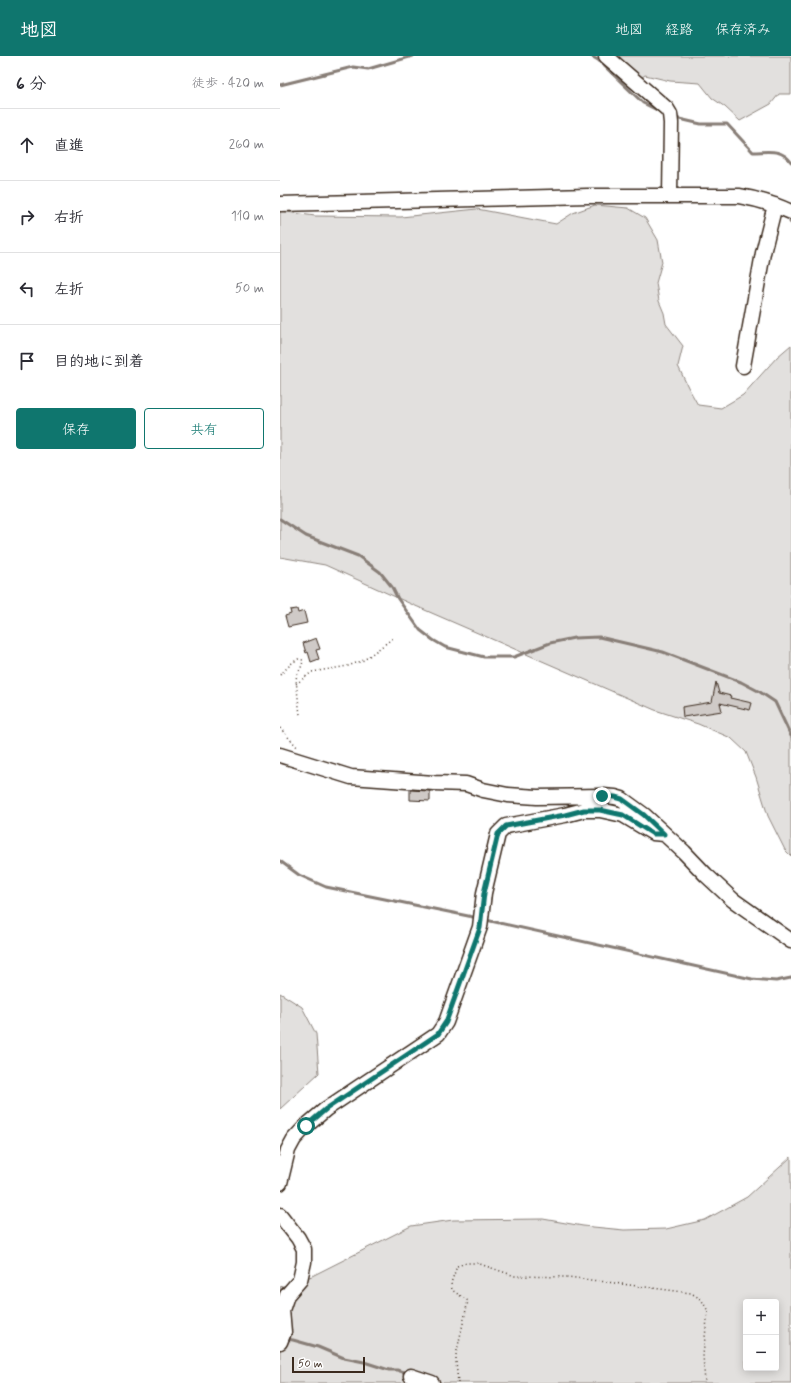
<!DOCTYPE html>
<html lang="ja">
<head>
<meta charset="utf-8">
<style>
  body { margin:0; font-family:Mynerve,"Klee One",sans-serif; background:#f2f2f3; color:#2b2b33 }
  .controls { position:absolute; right:12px; bottom:12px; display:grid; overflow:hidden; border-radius:4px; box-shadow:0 2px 10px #0003 }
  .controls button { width:36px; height:36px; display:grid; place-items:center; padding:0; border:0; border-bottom:1px solid #e1e1e2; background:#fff; color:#2b2b33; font:20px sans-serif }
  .scale { position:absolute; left:12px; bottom:10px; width:73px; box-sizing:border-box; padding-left:4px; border:2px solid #3b2a1e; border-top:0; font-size:11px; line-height:14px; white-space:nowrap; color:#3b2a1e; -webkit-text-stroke:3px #fff; paint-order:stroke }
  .stop { position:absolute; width:12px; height:12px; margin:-9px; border:3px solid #0f766e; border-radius:50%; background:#fff }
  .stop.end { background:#0f766e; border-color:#fff; box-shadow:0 1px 4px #0008 }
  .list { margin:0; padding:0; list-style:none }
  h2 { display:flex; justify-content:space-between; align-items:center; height:52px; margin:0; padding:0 16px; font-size:17px }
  h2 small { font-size:13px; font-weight:400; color:#7c7c81 }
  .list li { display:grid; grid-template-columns:26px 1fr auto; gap:12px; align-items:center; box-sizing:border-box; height:72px; padding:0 16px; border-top:1px solid #e1e1e2 }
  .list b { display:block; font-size:15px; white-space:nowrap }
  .list em { font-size:13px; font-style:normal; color:#7c7c81 }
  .actions { display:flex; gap:8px; padding:12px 16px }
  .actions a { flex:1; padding:9px 0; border:1px solid #0f766e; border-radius:4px; text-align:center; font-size:14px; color:#0f766e }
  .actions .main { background:#0f766e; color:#fff }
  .icon { flex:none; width:22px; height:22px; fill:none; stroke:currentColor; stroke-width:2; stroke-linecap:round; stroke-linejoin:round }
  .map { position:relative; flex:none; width:511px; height:1327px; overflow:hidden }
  header { display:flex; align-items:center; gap:24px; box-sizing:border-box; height:56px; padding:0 20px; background:#0f766e; color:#fff }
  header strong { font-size:19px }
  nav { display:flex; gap:22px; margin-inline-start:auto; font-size:14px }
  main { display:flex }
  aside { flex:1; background:#fff }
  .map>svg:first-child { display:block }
  .green { fill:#e2e0de; stroke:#8e857e; fill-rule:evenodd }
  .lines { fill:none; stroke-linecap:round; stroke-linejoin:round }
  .stream { stroke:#887e77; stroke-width:3 }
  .building { fill:#cfcac7; stroke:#3b2a1e }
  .minor-casing { stroke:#3b2a1e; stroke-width:17 }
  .path { stroke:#3b2a1e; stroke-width:1.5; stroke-dasharray:1 3; stroke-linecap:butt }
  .minor { stroke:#fff; stroke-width:14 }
  .route { stroke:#0f766e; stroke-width:5 }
</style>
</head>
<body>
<header>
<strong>地図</strong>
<nav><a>地図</a><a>経路</a><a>保存済み</a></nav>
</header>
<main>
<aside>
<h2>6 分<small>徒歩 · 420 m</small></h2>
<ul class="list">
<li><svg class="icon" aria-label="ahead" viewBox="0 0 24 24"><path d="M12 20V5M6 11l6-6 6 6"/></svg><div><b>直進</b></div><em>260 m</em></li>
<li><svg class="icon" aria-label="right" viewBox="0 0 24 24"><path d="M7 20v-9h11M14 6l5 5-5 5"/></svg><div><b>右折</b></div><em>110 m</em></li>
<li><svg class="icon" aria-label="left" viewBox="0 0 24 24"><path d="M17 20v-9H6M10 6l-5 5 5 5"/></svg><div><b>左折</b></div><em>50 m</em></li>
<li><svg class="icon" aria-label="arrive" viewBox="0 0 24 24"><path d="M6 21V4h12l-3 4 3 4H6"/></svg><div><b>目的地に到着</b></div></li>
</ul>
<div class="actions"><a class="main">保存</a><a>共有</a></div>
</aside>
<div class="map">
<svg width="511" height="1327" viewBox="0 0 511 1327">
  <rect width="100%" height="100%" fill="#fff"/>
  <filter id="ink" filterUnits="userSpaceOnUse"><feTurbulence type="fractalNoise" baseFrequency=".025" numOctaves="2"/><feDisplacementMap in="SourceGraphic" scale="8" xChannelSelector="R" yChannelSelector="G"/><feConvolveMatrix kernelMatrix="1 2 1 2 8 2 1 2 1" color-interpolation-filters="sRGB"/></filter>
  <g filter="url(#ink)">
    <path class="green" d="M329,0H511V38H499L491,48L460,65L445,51L432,42L420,27L390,25L365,19L361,22Z
      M315,149L348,152L365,162L378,184L382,206L376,227L379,245L384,257L386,268L403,290L398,310L408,331L418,349L441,352L463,339L497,301L511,289V800L505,794L488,760L476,721L466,696L451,682L418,668L375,654L131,548L45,509L0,501V155L35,160L121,161L197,153L276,168L293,157Z
      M0,937L22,951L36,978L39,1017L0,1053Z
      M511,1101V1327H0V1231L32,1220L131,1170L173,1164L263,1163L303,1170L344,1174L386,1173L425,1164L467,1141ZM466,1246H496V1312H466Z"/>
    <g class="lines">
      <path class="stream" d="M311,0L318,4L363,47L379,55
        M0,29L73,11L88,13L133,0
        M395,62L421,68H447L473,96C488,96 501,92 511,106
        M510,166L511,167
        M0,463L26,480L78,500L100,516L112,531L118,543L140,574L153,584L165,591L204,601H234L270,587L294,582L319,581L383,596L461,626L480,636L495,646L511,680
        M0,805L19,819L46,831L198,862
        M206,864L472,923L496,925L511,922
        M6,1283L13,1284L38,1291L64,1302L84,1306L109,1314H117L129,1318"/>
    </g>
    <path class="building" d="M17,553L18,557L24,555L27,567L8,571L5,560L11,558L10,554Z
      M36,582L40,593L36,594L39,603L31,606L28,596L26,597L23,587Z
      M436,626L439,637L451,640L450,642L472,647L470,654L440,647L442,655L403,661L402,651L432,646Z
      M130,734L150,735V745L130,744Z"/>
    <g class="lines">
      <defs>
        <path id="minor" d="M326,0L387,53L390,58L391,67L390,140
          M0,148L308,140H459C478,143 494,148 511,156
          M463,310L483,197L495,149
          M0,699L71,721L154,727L186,728L203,734L228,739L257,741L322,740L335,741L342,743L364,759L404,796L426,819L453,844L511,885
          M0,1127L8,1094L14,1083L26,1070L46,1053L158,978L166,966L200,871L204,837L218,778L226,770L285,759L304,754H320L343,759L373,777L384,778
          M0,1159L18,1182L24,1193V1206L20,1224L7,1239L2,1254L4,1276L0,1286
          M131,1320L152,1327"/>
      </defs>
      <use href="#minor" class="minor-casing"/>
      <path class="path" d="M0,619L12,607L18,603L23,604C22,614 17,615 16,624L20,659
        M16,628L32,616L68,610L84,604L113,582
        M0,672L18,692
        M178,1327L176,1306V1299L188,1245L172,1234L171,1227L177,1210L186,1207H197L235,1220L288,1221L411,1237L421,1243L428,1255L423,1299L425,1327"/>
      <use href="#minor" class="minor"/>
    </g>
  </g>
  <g class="lines" filter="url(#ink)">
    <path class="route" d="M26,1070L46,1053L158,978L166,966L200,872L204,837L218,778L226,770L285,759L304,754H320L343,759L373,778H384L364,759L342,743L335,741L322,740"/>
  </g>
</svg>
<div class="controls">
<button>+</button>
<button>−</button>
</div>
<div class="scale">50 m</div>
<div class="stop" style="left:26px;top:1070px"></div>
<div class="stop end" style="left:322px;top:740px"></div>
</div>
</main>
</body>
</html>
